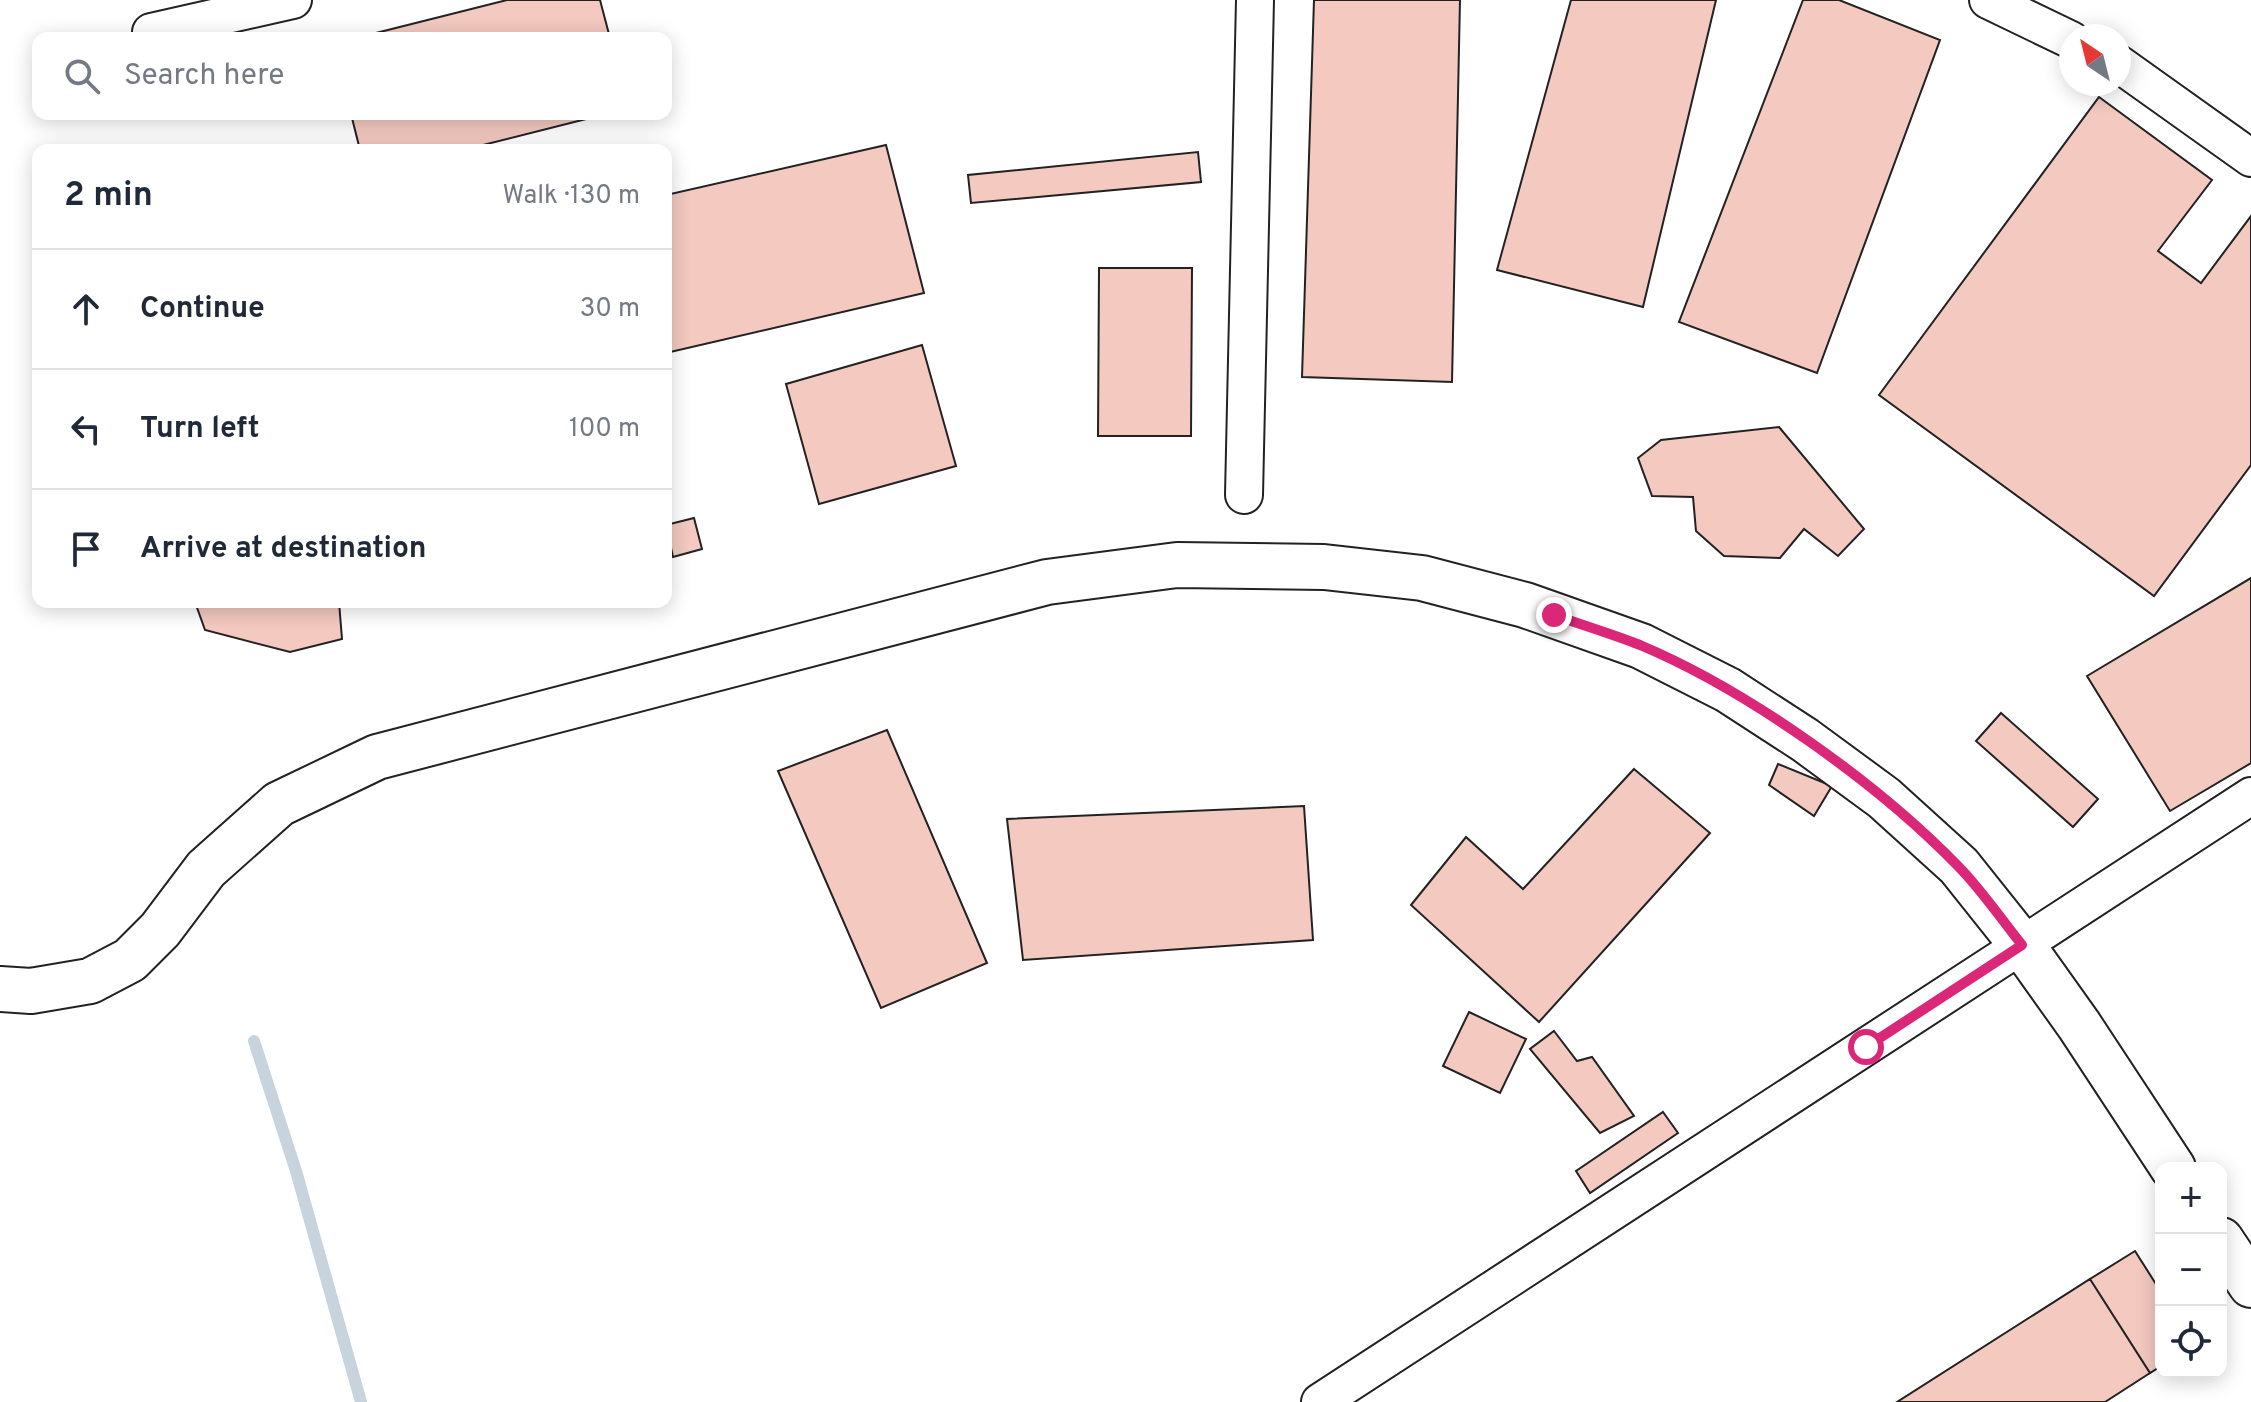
<!DOCTYPE html>
<html lang="en">
<head>
<meta charset="utf-8">
<style>
  body { margin:0; font-family:Overpass,sans-serif; background:#f2f2f3; color:#1f2937 }
  .controls { position:absolute; right:24px; bottom:24px; display:grid; overflow:hidden; border-radius:16px; box-shadow:0 4px 20px #0003 }
  .controls button { width:72px; height:72px; display:grid; place-items:center; padding:0; border:0; border-bottom:2px solid #e0e1e3; background:#fff; color:#1f2937; font:40px sans-serif }
  .compass { position:absolute; left:2059px; top:24px; width:72px; height:72px; border-radius:50%; background:#fff; box-shadow:0 4px 20px #0003; rotate:325deg }
  .stop { position:absolute; width:24px; height:24px; margin:-18px; border:6px solid #db2777; border-radius:50%; background:#fff }
  .stop.end { background:#db2777; border-color:#fff; box-shadow:0 2px 8px #0008 }
  .list { margin:0; padding:0; list-style:none }
  h2 { display:flex; justify-content:space-between; align-items:center; height:104px; margin:0; padding:0 32px; font-size:34px }
  h2 small { font-size:26px; font-weight:400; color:#747a83 }
  .list li { display:grid; grid-template-columns:52px 1fr auto; gap:24px; align-items:center; box-sizing:border-box; height:120px; padding:0 32px; border-top:2px solid #e0e1e3 }
  .list b { display:block; font-size:30px; white-space:nowrap }
  .list em { font-size:26px; font-style:normal; color:#747a83 }
  .icon { flex:none; width:44px; height:44px; fill:none; stroke:currentColor; stroke-width:2; stroke-linecap:round; stroke-linejoin:round }
  .map { position:relative; flex:none; width:2251px; height:1402px; overflow:hidden }
  .search { position:absolute; background:#fff; box-shadow:0 4px 20px #0003; left:32px; top:32px; width:640px; height:88px; display:flex; align-items:center; gap:20px; box-sizing:border-box; padding:0 28px; border-radius:16px; color:#747a83; font-size:30px }
  .panel { position:absolute; background:#fff; box-shadow:0 4px 20px #0003; left:32px; top:144px; width:640px; height:464px; border-radius:16px }
  .map>svg:first-child { display:block }
  .lines { fill:none; stroke-linecap:round; stroke-linejoin:round }
  .stream { stroke:#c7d3dd; stroke-width:12 }
  .building { fill:#f3c9c0; stroke:#222; stroke-width:2 }
  .street-casing { stroke:#222; stroke-width:40 }
  .secondary-casing { stroke:#222; stroke-width:48 }
  .street { stroke:#fff; stroke-width:36 }
  .secondary { stroke:#fff; stroke-width:44 }
  .route { stroke:#db2777; stroke-width:10 }
</style>
</head>
<body>
<div class="map">
<svg width="2251" height="1402" viewBox="0 0 2251 1402">
  <rect width="100%" height="100%" fill="#fff"/>
  <g class="lines">
    <path class="stream" d="M254,1041L296,1171L361,1402"/>
  </g>
  <path class="building" d="M507,0H600L610,38H356Z
    M1314,0H1460L1452,382L1302,377Z
    M1571,0H1716L1643,307L1497,270Z
    M1803,0H1839L1940,40L1817,373L1679,322Z
    M2099,97L2212,180L2158,251L2201,283L2251,216V465L2154,596L1879,395Z
    M351,114H606L463,150H360Z
    M886,145L924,293L666,353V195Z
    M1198,152L1201,182L971,203L968,175Z
    M1099,268H1192L1191,436H1098Z
    M922,345L956,466L819,504L786,384Z
    M1779,427L1864,529L1838,556L1804,529L1780,558L1724,556L1696,531L1693,497L1652,496L1638,458L1661,440Z
    M694,518L702,549L673,557L666,525Z
    M2251,578V763L2170,811L2087,676Z
    M195,602H339L342,639L290,652L205,630Z
    M2001,713L2098,799L2073,827L1976,741Z
    M887,730L987,963L881,1008L778,771Z
    M1778,764L1832,786L1814,816L1769,785Z
    M1634,769L1710,833L1539,1022L1411,905L1466,837L1523,889Z
    M1304,806L1313,940L1023,960L1007,819Z
    M1469,1012L1526,1039L1500,1093L1443,1066Z
    M1554,1031L1577,1061L1592,1057L1634,1116L1600,1133L1530,1049Z
    M1663,1112L1678,1133L1590,1193L1576,1171Z
    M2135,1251L2161,1292V1366L2150,1373L2090,1279Z
    M2090,1279L2150,1373L2105,1402H1897Z"/>
  <g class="lines">
    <defs>
      <path id="street" d="M1988,0L2071,40
        M151,32L293,0
        M2119,64L2251,158
        M1244,495L1255,0
        M1320,1402L2251,796"/>
      <path id="secondary" d="M0,989L31,991L90,981L130,960L160,930L206,869L279,804L377,757L1047,582L1177,565L1324,567L1422,578L1525,605L1641,646L1728,690L1805,740L1884,798L1959,866L2022,945L2079,1025L2173,1168
        M2221,1240L2251,1285"/>
    </defs>
    <use href="#street" class="street-casing"/>
    <use href="#secondary" class="secondary-casing"/>
    <use href="#street" class="street"/>
    <use href="#secondary" class="secondary"/>
  </g>
  <g class="lines">
    <path class="route" d="M1554,615C1582,625 1612,634 1640,645C1747,690 1876,782 1957,865C1981,889 2001,919 2022,945L1866,1047"/>
  </g>
</svg>
<div class="controls">
<button>+</button>
<button>−</button>
<button><svg class="icon" aria-label="locate" viewBox="0 0 24 24"><circle cx="12" cy="12" r="6"/><path d="M12 2v4M12 18v4M2 12h4M18 12h4"/></svg></button>
</div>
<svg class="compass" viewBox="-18 -18 36 36"><path d="M0-13l5 13h-10z" fill="#e53935"/><path d="M0 13l5-13h-10z" fill="#747a83"/></svg>
<div class="stop" style="left:1866px;top:1047px"></div>
<div class="stop end" style="left:1554px;top:615px"></div>
<div class="search"><svg class="icon" aria-label="search" viewBox="0 0 24 24"><circle cx="10" cy="10" r="6"/><path d="M15 15l6 6"/></svg>Search here</div>
<section class="panel">
<h2>2 min<small>Walk · 130 m</small></h2>
<ul class="list">
<li><svg class="icon" aria-label="ahead" viewBox="0 0 24 24"><path d="M12 20V5M6 11l6-6 6 6"/></svg><div><b>Continue</b></div><em>30 m</em></li>
<li><svg class="icon" aria-label="left" viewBox="0 0 24 24"><path d="M17 20v-9H6M10 6l-5 5 5 5"/></svg><div><b>Turn left</b></div><em>100 m</em></li>
<li><svg class="icon" aria-label="arrive" viewBox="0 0 24 24"><path d="M6 21V4h12l-3 4 3 4H6"/></svg><div><b>Arrive at destination</b></div></li>
</ul>
</section>
</div>
</body>
</html>
